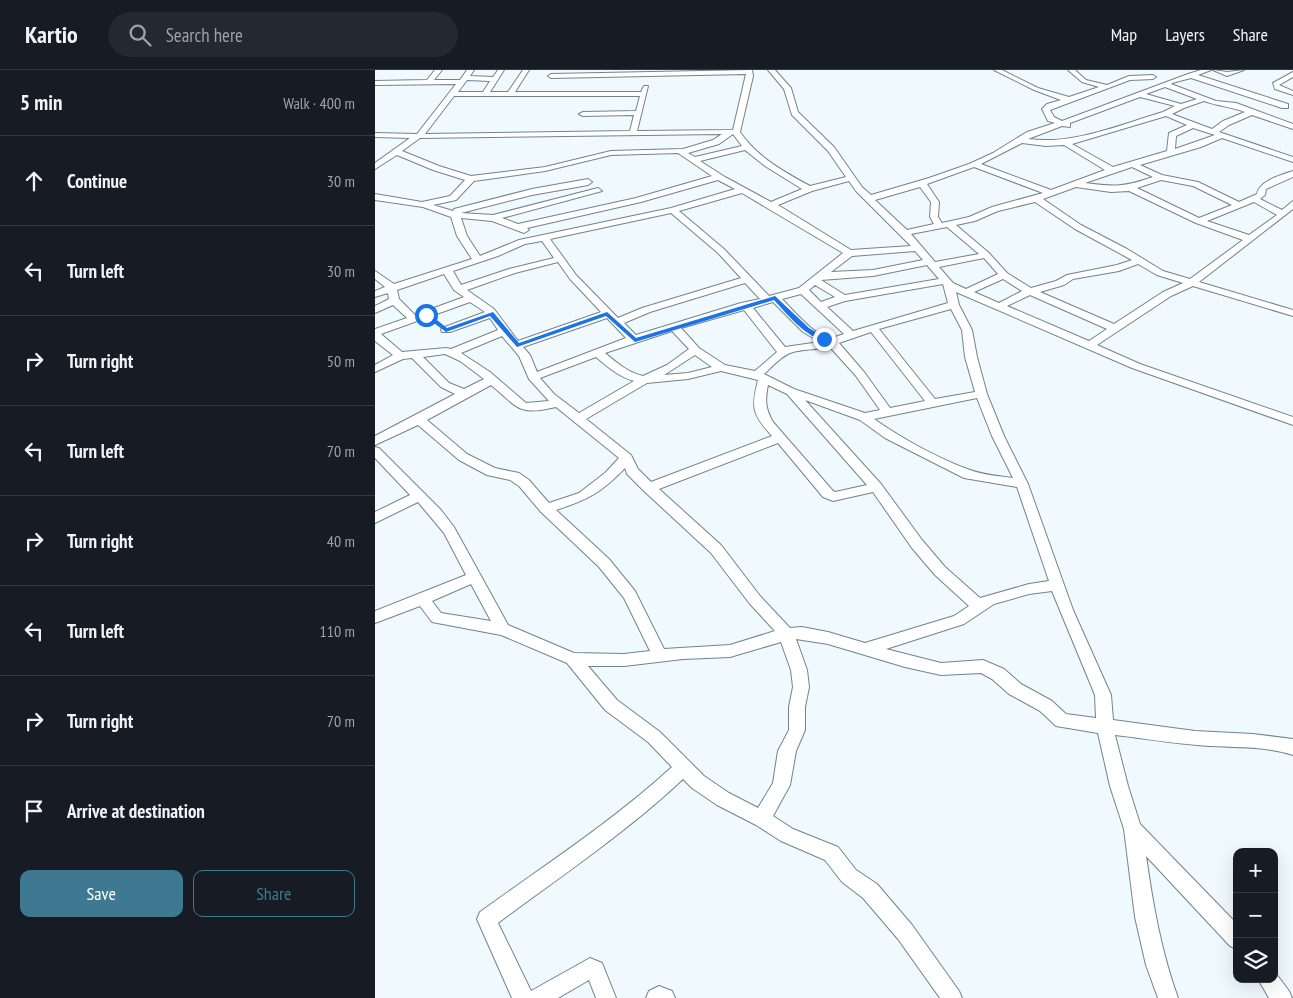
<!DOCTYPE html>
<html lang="en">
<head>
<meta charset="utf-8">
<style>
  body { margin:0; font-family:"PT Sans Narrow",sans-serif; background:#242831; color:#f1f3f6 }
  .controls { position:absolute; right:15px; bottom:15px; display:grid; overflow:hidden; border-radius:10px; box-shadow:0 5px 20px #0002 }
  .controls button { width:45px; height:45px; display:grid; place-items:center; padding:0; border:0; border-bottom:1px solid #363941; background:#171b24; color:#f1f3f6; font:25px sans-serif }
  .stop { position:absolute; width:15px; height:15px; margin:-11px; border:4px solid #1a73e8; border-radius:50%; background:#fff }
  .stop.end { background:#1a73e8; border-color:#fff; box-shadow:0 1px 5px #0008 }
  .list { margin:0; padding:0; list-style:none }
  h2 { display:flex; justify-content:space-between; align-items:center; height:65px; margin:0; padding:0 20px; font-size:21px }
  h2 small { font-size:16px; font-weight:400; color:#9ea1a6 }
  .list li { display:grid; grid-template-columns:32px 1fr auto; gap:15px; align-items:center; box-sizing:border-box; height:90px; padding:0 20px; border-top:1px solid #363941 }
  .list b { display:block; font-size:19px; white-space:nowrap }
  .list em { font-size:16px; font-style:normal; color:#9ea1a6 }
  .actions { display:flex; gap:10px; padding:15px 20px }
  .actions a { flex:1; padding:11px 0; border:1px solid #3e7991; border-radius:10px; text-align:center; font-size:18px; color:#3e7991 }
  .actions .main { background:#3e7991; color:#fff }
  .icon { flex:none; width:28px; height:28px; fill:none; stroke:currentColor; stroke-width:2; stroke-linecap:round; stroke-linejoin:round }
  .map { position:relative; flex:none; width:918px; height:928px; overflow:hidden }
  header { display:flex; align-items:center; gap:30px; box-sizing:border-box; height:70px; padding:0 25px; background:#171b24; border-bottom:1px solid #363941 }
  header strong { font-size:24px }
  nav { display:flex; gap:28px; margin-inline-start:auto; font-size:18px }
  .search { width:350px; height:45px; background:#242831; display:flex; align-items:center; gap:12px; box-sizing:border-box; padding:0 18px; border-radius:28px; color:#9ea1a6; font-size:19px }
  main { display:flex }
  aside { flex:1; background:#171b24 }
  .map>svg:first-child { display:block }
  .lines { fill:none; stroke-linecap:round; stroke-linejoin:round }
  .street-casing { stroke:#70848d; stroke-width:2 }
  .street { fill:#fff; fill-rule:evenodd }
  .route { fill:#1a73e8 }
</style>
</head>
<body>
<header>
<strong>Kartio</strong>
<div class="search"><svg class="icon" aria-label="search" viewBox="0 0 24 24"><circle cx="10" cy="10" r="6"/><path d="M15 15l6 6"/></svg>Search here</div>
<nav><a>Map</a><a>Layers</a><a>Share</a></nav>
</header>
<main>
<aside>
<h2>5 min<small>Walk · 400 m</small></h2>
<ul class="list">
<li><svg class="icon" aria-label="ahead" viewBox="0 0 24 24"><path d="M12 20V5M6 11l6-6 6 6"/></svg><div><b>Continue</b></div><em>30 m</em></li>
<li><svg class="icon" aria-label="left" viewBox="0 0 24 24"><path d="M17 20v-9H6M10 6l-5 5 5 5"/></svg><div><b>Turn left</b></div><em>30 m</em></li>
<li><svg class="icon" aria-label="right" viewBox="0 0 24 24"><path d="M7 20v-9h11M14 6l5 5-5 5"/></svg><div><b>Turn right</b></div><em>50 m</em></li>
<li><svg class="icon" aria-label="left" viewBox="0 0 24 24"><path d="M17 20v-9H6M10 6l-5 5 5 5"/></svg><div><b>Turn left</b></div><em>70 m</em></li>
<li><svg class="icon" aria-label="right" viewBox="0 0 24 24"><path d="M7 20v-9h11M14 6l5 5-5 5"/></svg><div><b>Turn right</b></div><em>40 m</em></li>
<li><svg class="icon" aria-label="left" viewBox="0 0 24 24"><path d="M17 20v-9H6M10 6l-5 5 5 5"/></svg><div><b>Turn left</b></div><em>110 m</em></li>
<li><svg class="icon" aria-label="right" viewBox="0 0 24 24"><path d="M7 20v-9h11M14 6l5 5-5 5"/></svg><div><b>Turn right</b></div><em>70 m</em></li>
<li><svg class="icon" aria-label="arrive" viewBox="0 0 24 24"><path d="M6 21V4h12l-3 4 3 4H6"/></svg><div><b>Arrive at destination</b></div></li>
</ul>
<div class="actions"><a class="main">Save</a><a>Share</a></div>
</aside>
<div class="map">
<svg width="918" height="928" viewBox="0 0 918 928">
  <rect width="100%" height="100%" fill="#f0f9fd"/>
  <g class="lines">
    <defs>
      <path id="street" d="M60,0H67L59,10H85L92,0H99L95,6L118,7L123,0H129L115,22H133L148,0H154L140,22H266L269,16H273L262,61L358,60L371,4L176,8L173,6L176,4L377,0L378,6L365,62C382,87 409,102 435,116L471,107L453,81L417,45L409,19L393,0H400L416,18L423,42L459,77L487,117L496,125L554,108L594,94L618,83L652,62L680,53L673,51L667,39L672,34L686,30L659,20L619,0H627L663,18L694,27L724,17L707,12L693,0H700L711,10L732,15L754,6L778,5L781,7L778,9L755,10L675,40L679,47L687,51L813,4L826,0H836L823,5L913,34V38H907L816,8L797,13L796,14L841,31L861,33L918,54V59L877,45L854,55L844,62L918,87V92L847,68L826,77L765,95L787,105L823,112L864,132L882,124C884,111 906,105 918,101V107L891,119L890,125L885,129L907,140L918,131V139L824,212L918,240V246L818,216L796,226L722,275L765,294L918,347V355L757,298L581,222L584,235L597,260L602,287L612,324L629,366L653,414L698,540L736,625L738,650L820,661L878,664L918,669V685C888,675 853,678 822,675C794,673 767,668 740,665L753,716L765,754L862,854V879L855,876L771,786C778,835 786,881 803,928H783L771,895L760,847L749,759L735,716L723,663L681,656L665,641L634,624L617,609L606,603L566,605L530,597L453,574L421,569L432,600L434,617L430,637V660L421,681L415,715L398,746L418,759L463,777L481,800L502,814L537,855L584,921L587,928H565L523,869L488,828L467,812L450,790L406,771L381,755L342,735L317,718L308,709C252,762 186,806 123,853L156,921L215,888L227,893L241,928H221L214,910L183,928H137L102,849L105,842C170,795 238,751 297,697L273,672L230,640L192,593L126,565L57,552L45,536L0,553V541L91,505L69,463L43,432L0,453V442L35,425L0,388V377L4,378L66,440L79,457L133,555L199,583L249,584L275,581L249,528L224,497L166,442L144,416L135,410L112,405L84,390L43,355L0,375V366L80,324L66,317L37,288L28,289L0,302V295L18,285L0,271V259L32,248L18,235L0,243V236L14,229L13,223L0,227V221L10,217L0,209V201L19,214L97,189L82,166L76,147L48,137L0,130V124L47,132L75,126L90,110L58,100L22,85L0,99V93L35,68L0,67V63L42,64L81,14L0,15V11L52,10ZM92,10L115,11L108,22H83ZM790,17L822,29L806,34L771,24ZM79,26H265L261,41L208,42L204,44L208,46L259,45L255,61L50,64ZM765,27L800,36L788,42C744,55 699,75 653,69L687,56L695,57V53ZM829,31C843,36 857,37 870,42L848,51L837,59L797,44L809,38ZM791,46L812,55L794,63L792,81L738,97L697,74ZM818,58L840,65L800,79L801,66ZM347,64L338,70L308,79L236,81L170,97L96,106L64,96L27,81L45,68ZM358,64L367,76L320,87L313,83L344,74ZM647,73L671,76L689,75L730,100L676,120L606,94ZM370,80L390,96L427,119L396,132L350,107L325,91ZM303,83L337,106L261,128L143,154L127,148L227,121L223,118L118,145L86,143L157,125L213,115L217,112L213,109L157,119L79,139L78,141L58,135L81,130L99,111L170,101L236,85ZM599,97L668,123L617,137L594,147L567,153L563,147L564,132L552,114ZM757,97L778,107C749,117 740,117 710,113ZM343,110L360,119L296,138L144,170L105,186L92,166L86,148L117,151L149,163L154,160L152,158L266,132ZM786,110L818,116L857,135L824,148L762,118ZM474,111L481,121L536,176L476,180L403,135L437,121ZM545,117L556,132L555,147L559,154L532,160L500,130ZM701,117L736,122L754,121L821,153L868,170L815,209L788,201L752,179L706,155L668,129ZM367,123L468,183L424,218L394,226L349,179L304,141ZM660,132L700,159L757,190L742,195L692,205L681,211L656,218L632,203L614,183L581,155L600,151L623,141ZM879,132L902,145L874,165L832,151ZM296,143L343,183L366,208L267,238L243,248L201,205L175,169ZM572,157L604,184L560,192L536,164ZM167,171L179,188L134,199L86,215L78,201L123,186L150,174ZM540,181L548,190L498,200L456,202L477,186ZM609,188L623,204L591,219L578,213L564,197ZM183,192L195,209L226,242L143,271L119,239L92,220L140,203ZM763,194L782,205L808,213L788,222L739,254L665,222L689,215L698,209L744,201ZM552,195L564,209L470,225L446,210L498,206ZM69,204L79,220L89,227L40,245L24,229L22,220ZM628,209L647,221L624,233L599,222ZM370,213L385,229L366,233L261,265L249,253L275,242ZM568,214L573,233L478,261L452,237L470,231ZM440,215L460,227L446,232L434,220ZM426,224L469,264C465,265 461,267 457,268C442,269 418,240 407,229ZM655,225L732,259L714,271L632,236ZM95,232L110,242L67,258L66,260L67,262H75L115,248L123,260L76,279L71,278L27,282L6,264ZM398,232L428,262L445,272L410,277L378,238ZM576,239L587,260L590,287L600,322L560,329L504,259ZM369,240L402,282L380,301L350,295L324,278L306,258ZM232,248L251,268L162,302L155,285L148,277ZM297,261L314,279L292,295L268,306C252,302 242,293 230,283ZM496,262L550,331L515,338L489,302L464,273ZM127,266L144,286L154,309L174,331L151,333L115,302L86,283ZM454,276L481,306L505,340L490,343L419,319L389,304C398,296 407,285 418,282C430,279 442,280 454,276ZM70,284L85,291L109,309L89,319L74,313L48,287ZM320,285L337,297L313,303L289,305ZM221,287C233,297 244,307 259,311L204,343L179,324L165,308ZM346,301L383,310C376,338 377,344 397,366L276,412L263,399L256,385L211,349L272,313L313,309ZM116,315C144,338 142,346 181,337L244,388L230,403L204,423L174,433L154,410L144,403L120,398L92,384L52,350ZM393,315L412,324L492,415L460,422L458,421L398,352C390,338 390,330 393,315ZM602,328L617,366L638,408C624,406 608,405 595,400C562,388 528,369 499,349ZM430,330L485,350L510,368L589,408L642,417L674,511L654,514L605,528L570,497L547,470L506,414ZM403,373L448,427L458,431L498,422L537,478L560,505L594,536L579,546L490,573L453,562L427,557L415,558L385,526L346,475L284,419ZM250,398L252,404L269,421L336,483L375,534L400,561L355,575L289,579L260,521L234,489L181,440C212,430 226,423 250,398ZM96,514L116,551L66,543L57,531ZM677,521L720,625L721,648L691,644L677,631L646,614L629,599L608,590L566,593L511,579L589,554L619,534L654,524ZM406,572L416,600L418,617L414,637V660L403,681L398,713L383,738L354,723L329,706L285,662L242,630L213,596H249L308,589L355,587Z
        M838,0L852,2L869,0L852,6Z
        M918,2V7L904,15L918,21V25L900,19L898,13Z
        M899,901L914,921L917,928H894L883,909H899Z
        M284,916L297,921L300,928H271L274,921Z"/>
    </defs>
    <use href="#street" class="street-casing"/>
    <use href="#street" class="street"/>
  </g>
  <path class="route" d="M400,226L434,258L451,268V270C434,271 410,242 399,230L260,272L231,246L142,277L115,246L71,262L48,245L53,243L72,258L118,242L144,273L232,242L261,268Z"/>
</svg>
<div class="controls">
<button>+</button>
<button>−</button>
<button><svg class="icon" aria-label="layers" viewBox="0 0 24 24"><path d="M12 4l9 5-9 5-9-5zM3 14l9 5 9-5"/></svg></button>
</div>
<div class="stop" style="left:51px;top:245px"></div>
<div class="stop end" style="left:449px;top:269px"></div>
</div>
</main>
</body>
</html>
